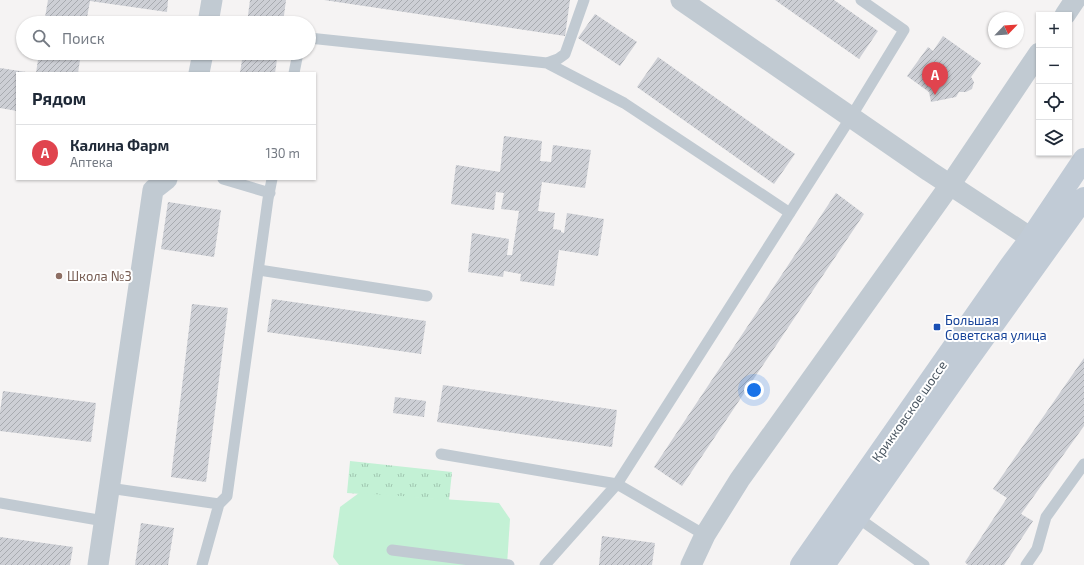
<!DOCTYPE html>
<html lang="ru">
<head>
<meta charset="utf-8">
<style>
  body { margin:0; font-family:"Exo 2",sans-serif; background:#f6f6f7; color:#1f2937 }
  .controls { position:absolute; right:12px; top:12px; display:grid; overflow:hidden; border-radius:0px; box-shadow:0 1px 3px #0004 }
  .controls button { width:36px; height:36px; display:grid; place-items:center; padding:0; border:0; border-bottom:1px solid #e0e1e3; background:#fff; color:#1f2937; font:20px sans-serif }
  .compass { position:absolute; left:988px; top:12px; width:36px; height:36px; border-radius:50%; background:#fff; box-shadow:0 1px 3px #0004; rotate:65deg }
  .you { position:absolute; left:754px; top:390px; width:14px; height:14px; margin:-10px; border:3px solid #fff; border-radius:50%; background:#1a73e8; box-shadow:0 0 0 6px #1a73e833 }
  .badge { display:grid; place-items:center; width:26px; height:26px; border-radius:50%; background:#1a73e8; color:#fff; font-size:13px; font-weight:700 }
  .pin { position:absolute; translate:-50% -33px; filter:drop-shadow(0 1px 2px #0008) }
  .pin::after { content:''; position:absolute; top:21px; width:14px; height:12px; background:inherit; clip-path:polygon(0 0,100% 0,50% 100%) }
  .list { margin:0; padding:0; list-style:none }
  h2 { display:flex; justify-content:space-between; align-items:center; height:52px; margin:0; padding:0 16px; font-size:17px }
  h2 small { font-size:13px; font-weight:400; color:#747a83 }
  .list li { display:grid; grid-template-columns:26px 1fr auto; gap:12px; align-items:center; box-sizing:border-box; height:56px; padding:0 16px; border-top:1px solid #e0e1e3 }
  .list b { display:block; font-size:15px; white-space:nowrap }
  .list p { margin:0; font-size:13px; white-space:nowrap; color:#747a83 }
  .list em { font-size:13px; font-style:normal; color:#747a83 }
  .icon { flex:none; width:22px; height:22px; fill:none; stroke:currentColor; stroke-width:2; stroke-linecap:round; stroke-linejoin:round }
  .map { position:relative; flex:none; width:1084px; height:565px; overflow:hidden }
  .search { position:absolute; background:#fff; box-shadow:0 1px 3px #0004; left:16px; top:16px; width:300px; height:44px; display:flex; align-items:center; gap:10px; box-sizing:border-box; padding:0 14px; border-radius:22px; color:#747a83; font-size:15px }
  .panel { position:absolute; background:#fff; box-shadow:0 1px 3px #0004; left:16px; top:72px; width:300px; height:108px; border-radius:0px }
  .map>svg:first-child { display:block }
  .grass { fill:url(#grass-tufts) }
  .pitch { fill:#c3f1d5 }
  .building { fill:url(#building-hatch) }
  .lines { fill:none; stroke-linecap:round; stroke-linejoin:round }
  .lane { stroke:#c1cad2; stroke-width:11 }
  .street { stroke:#c1cad2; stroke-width:21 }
  .secondary { stroke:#c1cbd6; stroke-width:22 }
  .education-dot { fill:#8d6e63; stroke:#fff; stroke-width:1.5 }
  .transit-dot { fill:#1a4fb4; stroke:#fff; stroke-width:1.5 }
  .labels { text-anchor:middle; stroke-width:4; stroke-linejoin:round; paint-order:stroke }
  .education-label { font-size:13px; fill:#785e54; stroke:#fff; text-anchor:start }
  .transit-label { font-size:13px; fill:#164399; stroke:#fff; text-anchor:start }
  .street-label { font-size:13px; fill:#4a5661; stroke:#fff }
</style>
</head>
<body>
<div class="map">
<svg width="1084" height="565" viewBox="0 0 1084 565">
  <defs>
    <pattern id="grass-tufts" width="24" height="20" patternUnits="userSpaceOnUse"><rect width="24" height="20" fill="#c3f1d5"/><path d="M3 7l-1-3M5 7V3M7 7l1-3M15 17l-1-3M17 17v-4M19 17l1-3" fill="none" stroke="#a0c6b0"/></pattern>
    <pattern id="building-hatch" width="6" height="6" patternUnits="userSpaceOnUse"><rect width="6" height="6" fill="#cdcfd5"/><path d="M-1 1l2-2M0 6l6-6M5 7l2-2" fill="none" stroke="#a8abb0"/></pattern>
  </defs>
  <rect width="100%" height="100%" fill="#f5f3f3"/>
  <path class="grass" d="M350,461L452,472L449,500L347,493Z"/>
  <path class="pitch" d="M359,493L499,503L510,519L507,565H339L333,557L340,507Z"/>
  <path class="building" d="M48,0H168L167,12L90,1L86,23H44Z
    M250,0H286L283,23H247Z
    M324,0H570L565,36Z
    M775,0H834L878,31L859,59Z
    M595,14L637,42L620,66L578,38Z
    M943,36L981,63L971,77L974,82L972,89L966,92H959L956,97L931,102L929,92L907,76L928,47L933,51Z
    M39,53H81L78,73H36Z
    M243,53H278L275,73H240Z
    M658,57L795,154L774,184L637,87Z
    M0,68L26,72L17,73V111L0,108Z
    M504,136L542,141L540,161L551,162L553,145L591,150L585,188L542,182L538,211L555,213L553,229L561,230V232L564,233L567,213L604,219L598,256L559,250L554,286L520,281L521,274L504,271L503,277L468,272L472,233L509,239L507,255H512L519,211L501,209L504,193L496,192L494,210L451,204L456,165L500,172Z
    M836,193L864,214L682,486L654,467Z
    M168,202L221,210L214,257L161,249Z
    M272,299L426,321L421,354L267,332Z
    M192,304L228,308L206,482L171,477Z
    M1084,358V426L1021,514L1033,521L1004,565H968L965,562L1007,498L993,489Z
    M443,385L617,410L612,447L437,422Z
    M3,391L96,403L91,442L0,431V412Z
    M395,397L426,401L424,417L393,413Z
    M141,523L174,528L168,565H135Z
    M602,536L655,543L652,565H599Z
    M0,537L73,547L70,565H0Z"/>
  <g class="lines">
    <path class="lane" d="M309,38L547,63L558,59L565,54L584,0
      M547,63L624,103L790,213
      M294,73L298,53
      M223,179L270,193
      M259,270L427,296
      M441,454L617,484L851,117L904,30L861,0
      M109,488L219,504
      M0,503L104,521
      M854,515L924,565
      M392,550L509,565
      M202,565L219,504L227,496L268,199L272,179
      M545,565L617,484L705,535
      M1026,565L1037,549L1046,517L1084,464"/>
    <path class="street" d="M681,0L929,171L1031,238
      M1065,15L1075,0
      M208,23L212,0
      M199,73L203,53
      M98,565L153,190L167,179
      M691,565L705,535L740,479L950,185L1039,53"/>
    <path class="secondary" d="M801,565L1010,266L1031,238L1084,159
      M824,565L965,364L1084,198"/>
  </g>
  <circle class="education-dot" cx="59" cy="276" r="4"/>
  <rect class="transit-dot" x="933" y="323" width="8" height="8" rx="2"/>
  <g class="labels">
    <g class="education-label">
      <text x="67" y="281">Школа №3</text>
    </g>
    <g class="transit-label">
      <text x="945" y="325">Большая<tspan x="945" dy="15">Советская улица</tspan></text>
    </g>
    <g class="street-label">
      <text transform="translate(909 411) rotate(-55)" y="5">Крикковское шоссе</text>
    </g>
  </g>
</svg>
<div class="controls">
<button>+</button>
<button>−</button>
<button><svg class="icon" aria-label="locate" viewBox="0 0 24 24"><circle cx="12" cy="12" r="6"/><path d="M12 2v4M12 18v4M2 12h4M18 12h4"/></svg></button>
<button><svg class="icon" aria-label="layers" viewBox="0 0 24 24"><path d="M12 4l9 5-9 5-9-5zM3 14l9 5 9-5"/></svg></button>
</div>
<svg class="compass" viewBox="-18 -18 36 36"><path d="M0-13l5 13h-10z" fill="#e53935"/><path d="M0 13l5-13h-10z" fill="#747a83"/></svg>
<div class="you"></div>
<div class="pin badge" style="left:935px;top:95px;background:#e0444e">A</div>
<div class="search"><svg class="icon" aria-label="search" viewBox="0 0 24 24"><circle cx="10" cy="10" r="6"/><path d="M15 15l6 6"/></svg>Поиск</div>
<section class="panel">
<h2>Рядом<small></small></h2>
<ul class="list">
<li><span class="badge" style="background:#e0444e">A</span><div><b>Калина Фарм</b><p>Аптека</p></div><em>130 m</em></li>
</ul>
</section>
</div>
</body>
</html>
